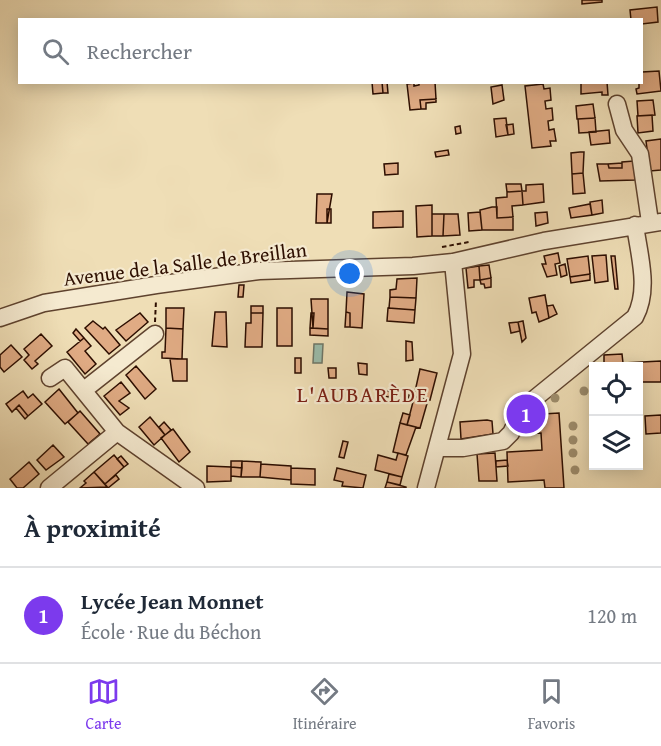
<!DOCTYPE html>
<html lang="fr">
<head>
<meta charset="utf-8">
<style>
  body { margin:0; font-family:"Gentium Book Plus",serif; background:#f6f6f7; color:#1f2937 }
  .controls { position:absolute; right:18px; bottom:18px; display:grid; overflow:hidden; border-radius:0px; box-shadow:0 3px 15px #0003 }
  .controls button { width:54px; height:54px; display:grid; place-items:center; padding:0; border:0; border-bottom:2px solid #e0e1e3; background:#fff; color:#1f2937; font:30px sans-serif }
  .you { position:absolute; left:350px; top:274px; width:21px; height:21px; margin:-15px; border:4px solid #fff; border-radius:50%; background:#1a73e8; box-shadow:0 0 0 9px #1a73e833 }
  .badge { display:grid; place-items:center; width:39px; height:39px; border-radius:50%; background:#7c3aed; color:#fff; font-size:20px; font-weight:700 }
  .pin { position:absolute; translate:-50% -50%; border:3px solid #fff; box-shadow:0 2px 6px #0006 }
  .list { margin:0; padding:0; list-style:none }
  h2 { display:flex; justify-content:space-between; align-items:center; height:78px; margin:0; padding:0 24px; font-size:26px }
  h2 small { font-size:20px; font-weight:400; color:#747a83 }
  .list li { display:grid; grid-template-columns:39px 1fr auto; gap:18px; align-items:center; box-sizing:border-box; height:96px; padding:0 24px; border-top:2px solid #e0e1e3 }
  .list b { display:block; font-size:22px; white-space:nowrap }
  .list p { margin:0; font-size:20px; white-space:nowrap; color:#747a83 }
  .list em { font-size:20px; font-style:normal; color:#747a83 }
  .icon { flex:none; width:33px; height:33px; fill:none; stroke:currentColor; stroke-width:2; stroke-linecap:round; stroke-linejoin:round }
  .map { position:relative; flex:none; width:661px; height:488px; overflow:hidden }
  .search { position:absolute; background:#fff; box-shadow:0 3px 15px #0003; left:18px; right:18px; top:18px; height:66px; display:flex; align-items:center; gap:15px; box-sizing:border-box; padding:0 21px; border-radius:0px; color:#747a83; font-size:22px }
  .sheet { height:174px; background:#fff }
  nav { display:flex; justify-content:space-around; align-items:center; box-sizing:border-box; height:84px; border-top:2px solid #e0e1e3; background:#fff; font-size:16px; color:#747a83 }
  nav a { display:grid; justify-items:center; gap:3px }
  nav .on { color:#7c3aed }
  .map>svg:first-child { display:block }
  .water { fill:#9abcab; stroke:#6e7667; stroke-width:1.5 }
  .building { fill:#e0ab84; stroke:#2d0e00; stroke-width:1.5 }
  .lines { fill:none; stroke-linecap:round; stroke-linejoin:round }
  .minor-casing { stroke:#5e422e; stroke-width:19 }
  .path { stroke:#2d0e00; stroke-width:2; stroke-dasharray:4.5 3; stroke-linecap:butt }
  .minor { stroke:#f5ead0; stroke-width:16 }
  .tree { fill:#9e8e6e }
  .labels { text-anchor:middle; stroke-width:4.5; stroke-linejoin:round; paint-order:stroke }
  .street-label { font-size:20px; fill:#2d0e00; stroke:#f5ead0 }
  .quarter-label { font-size:22px; letter-spacing:1.5px; fill:#7a1f14; stroke:#f5ead0 }
</style>
</head>
<body>
<div class="map">
<svg width="661" height="488" viewBox="0 0 661 488">
  <rect width="100%" height="100%" fill="#efdeb6"/>
  <filter id="stains"><feTurbulence type="fractalNoise" baseFrequency=".00333" numOctaves="4"/><feColorMatrix values="0 0 0 0 .2 0 0 0 0 .09 0 0 0 0 .02 0 0 0 .5 -.17"/></filter>
  <radialGradient id="worn" r=".72"><stop offset=".6" stop-color="#630" stop-opacity="0"/><stop offset="1" stop-color="#630" stop-opacity=".3"/></radialGradient>
  <path class="water" d="M314,344H323L322,363H313Z"/>
  <path class="building" d="M582,0H602V2L582,4Z
    M657,7L658,22L642,24V20H631L630,10Z
    M659,71L661,91L637,94L636,89L639,88V82H642V72Z
    M372,82H382L383,93L373,94Z
    M382,82H387L388,93H383Z
    M435,82L436,99L420,100L421,109L410,110L407,84L414,83V86L419,85V83Z
    M581,82H607L608,95H602V92L581,94Z
    M543,84L544,89L550,88L551,100L545,101L546,109L552,108L553,120L548,121L549,130L554,129L556,141H550L551,146L532,148L525,86Z
    M502,85L504,100L493,104L491,87Z
    M436,99V102L426,103V109H421L420,100Z
    M653,100L655,115L638,116L637,101Z
    M593,104L595,118L577,119L576,106Z
    M652,115L653,131L638,133L637,116Z
    M506,118L508,135L496,137L494,119Z
    M595,118L596,132L579,133L578,119Z
    M513,124L514,134L508,135L506,125Z
    M460,126L461,133L456,134L455,127Z
    M609,130L610,143L591,145L589,132Z
    M661,139V170L650,171L646,141Z
    M448,150L449,155L436,157L435,152Z
    M580,152H584L583,173L572,174L571,153Z
    M634,161L635,180L600,181L597,164H608L609,168H622V162Z
    M398,163V174L385,175L384,164Z
    M622,163V168H609L608,164Z
    M583,173L585,193L573,194L572,174Z
    M506,184H521L522,191L507,192Z
    M543,184L544,202L523,205L522,191H526V185Z
    M522,191L523,205L512,206L513,217L497,218L496,198L507,197V192Z
    M317,194H332L327,223H316Z
    M602,200L603,213L592,215L590,202Z
    M590,204L592,215L571,218L569,208Z
    M432,205V236L417,237L416,206Z
    M492,207H497V218L513,217V230H482L480,210Z
    M327,209H331V223H327Z
    M403,211V227L373,228V212Z
    M480,212L482,230L469,231L468,213Z
    M547,212L548,223L536,226L535,213Z
    M432,214H444L443,236H432Z
    M444,214H458L460,235L443,236Z
    M558,253L560,263L555,264L557,275L547,277L542,264H546L544,256Z
    M606,255L608,281L595,283L592,256Z
    M588,256L590,274L570,277L567,259Z
    M611,256H615L618,289H615Z
    M565,264L567,275L561,277L559,266Z
    M489,265L491,278L480,280L479,266Z
    M479,266L480,280H474V287L468,288L466,268Z
    M590,274V280L571,283L570,277Z
    M417,278L416,298L390,297V290L396,289L397,279Z
    M491,278V287L485,288L484,284H481L480,280Z
    M239,285H244L243,297H238Z
    M347,292L364,294L362,328L350,327V313L346,312Z
    M545,295L549,318L539,322L536,312L532,313L529,298Z
    M390,297L416,298L415,310L389,308Z
    M311,299H328V329L313,328Z
    M553,305L557,314L549,318L547,306Z
    M251,306H263V313H251Z
    M166,308H184L183,329L166,328Z
    M277,308H292V346H277Z
    M388,308L415,310L414,323L387,321Z
    M215,312H226L227,347L212,346Z
    M346,312L350,313V327H345Z
    M140,313L148,322L126,341L116,330Z
    M251,313H263L262,347H245L246,323H251Z
    M311,313H314L313,328H310Z
    M93,321L103,329L105,327L120,345L109,354L85,328Z
    M523,321L526,338L522,342L518,322Z
    M518,322L520,331L511,333L509,323Z
    M166,328L183,329L182,359L162,358V352H165Z
    M310,328L328,329V336L310,335Z
    M76,329L84,338L80,341L73,333Z
    M41,334L52,346L35,361L38,364L32,369L24,360L29,355L24,349Z
    M84,338L91,346L85,351L96,364L85,374L67,352Z
    M406,341L412,342L413,360L406,361Z
    M11,345L22,357L4,372L0,367V355Z
    M622,354L623,363L661,361V382H638V366H604V355Z
    M295,358H301V373H295Z
    M170,359H187V381H173Z
    M358,363L367,364V375L359,374Z
    M136,366L156,389L145,399L126,375Z
    M328,368H336V378H329Z
    M420,369L437,373L430,400L414,396Z
    M121,382L130,393L119,401L129,408L120,415L104,396Z
    M59,389L78,413L65,424L45,402Z
    M384,390L391,392L389,397L383,396Z
    M23,391L28,398L33,394L42,404L28,416L19,405L12,412L6,404Z
    M409,395L428,400L420,428L407,425L413,402L408,400Z
    M19,405L28,416L25,419L16,408Z
    M80,411L100,434L88,444L68,422Z
    M403,413L410,415L407,425L400,423Z
    M559,413L564,488H545L544,480L508,482L507,452L542,450L541,433L527,434L526,415Z
    M661,415V433L646,434L645,416Z
    M150,417L165,435L154,445L139,427Z
    M487,420L492,421L493,434L461,439L460,422Z
    M164,422L171,430L165,435L159,427Z
    M400,423L416,427L406,455L393,452Z
    M173,429L190,452L179,462L161,438Z
    M343,441L348,442L344,458L339,457Z
    M53,445L64,457L46,470L37,460Z
    M398,453L408,456L402,477L375,470L378,455L396,460Z
    M495,453L497,481H479L477,454Z
    M114,455L124,467L105,484L94,472Z
    M121,456L128,464L124,467L117,459Z
    M507,460L508,466L496,467V461Z
    M231,461H242V468L231,467Z
    M242,461L261,462L260,477H241Z
    M29,462L39,474L23,488H17L10,479Z
    M261,464L291,466V480L260,477Z
    M207,466L231,467V481L207,482Z
    M231,467L242,468L241,477L231,476Z
    M291,468L315,469V485L291,484Z
    M337,468L366,475L363,488L342,486L343,482L334,480Z
    M94,472L107,487L80,488L86,483L84,481Z
    M389,474L402,477L400,485L387,482Z
    M116,475L119,479L108,488L105,484Z
    M387,482L406,487V488H385Z"/>
  <g class="lines">
    <defs>
      <path id="minor" d="M617,104L624,130L640,154L650,222
        M0,318L44,303L156,285L259,271L413,266L453,262L544,241L661,222
        M50,378L65,368L117,432
        M84,390L155,334
        M437,448H463L503,441L511,433L523,408L635,317C650,289 639,255 635,225
        M49,488L117,432L196,488
        M426,488L462,354L453,262"/>
    </defs>
    <use href="#minor" class="minor-casing"/>
    <path class="path" d="M442,247L469,242
      M155,322L156,300"/>
    <use href="#minor" class="minor"/>
  </g>
  <g class="tree">
    <circle cx="584" cy="391" r="4.5"/>
    <circle cx="555" cy="398" r="4.5"/>
    <circle cx="573" cy="426" r="4.5"/>
    <circle cx="573" cy="440" r="4.5"/>
    <circle cx="573" cy="453" r="4.5"/>
    <circle cx="575" cy="470" r="4.5"/>
  </g>
  <g class="labels">
    <g class="street-label">
      <text transform="translate(185 264) rotate(-7)" y="7">Avenue de la Salle de Breillan</text>
    </g>
    <g class="quarter-label">
      <text x="363" y="402">L'AUBARÈDE</text>
    </g>
  </g>
  <rect width="100%" height="100%" filter="url(#stains)"/>
  <rect width="100%" height="100%" fill="url(#worn)"/>
</svg>
<div class="controls">
<button><svg class="icon" aria-label="locate" viewBox="0 0 24 24"><circle cx="12" cy="12" r="6"/><path d="M12 2v4M12 18v4M2 12h4M18 12h4"/></svg></button>
<button><svg class="icon" aria-label="layers" viewBox="0 0 24 24"><path d="M12 4l9 5-9 5-9-5zM3 14l9 5 9-5"/></svg></button>
</div>
<div class="you"></div>
<div class="pin badge" style="left:526px;top:414px">1</div>
<div class="search"><svg class="icon" aria-label="search" viewBox="0 0 24 24"><circle cx="10" cy="10" r="6"/><path d="M15 15l6 6"/></svg>Rechercher</div>
</div>
<section class="sheet">
<h2>À proximité<small></small></h2>
<ul class="list">
<li><span class="badge">1</span><div><b>Lycée Jean Monnet</b><p>École · Rue du Béchon</p></div><em>120 m</em></li>
</ul>
</section>
<nav>
<a class="on"><svg class="icon" aria-label="map" viewBox="0 0 24 24"><path d="M3 6l6-2 6 2 6-2v14l-6 2-6-2-6 2zM9 4v14M15 6v14"/></svg>Carte</a>
<a><svg class="icon" aria-label="directions" viewBox="0 0 24 24"><path d="M12 3l9 9-9 9-9-9zM9 14v-3h6M13 9l2 2-2 2"/></svg>Itinéraire</a>
<a><svg class="icon" aria-label="saved" viewBox="0 0 24 24"><path d="M7 4h10v16l-5-4-5 4z"/></svg>Favoris</a>
</nav>
</body>
</html>
